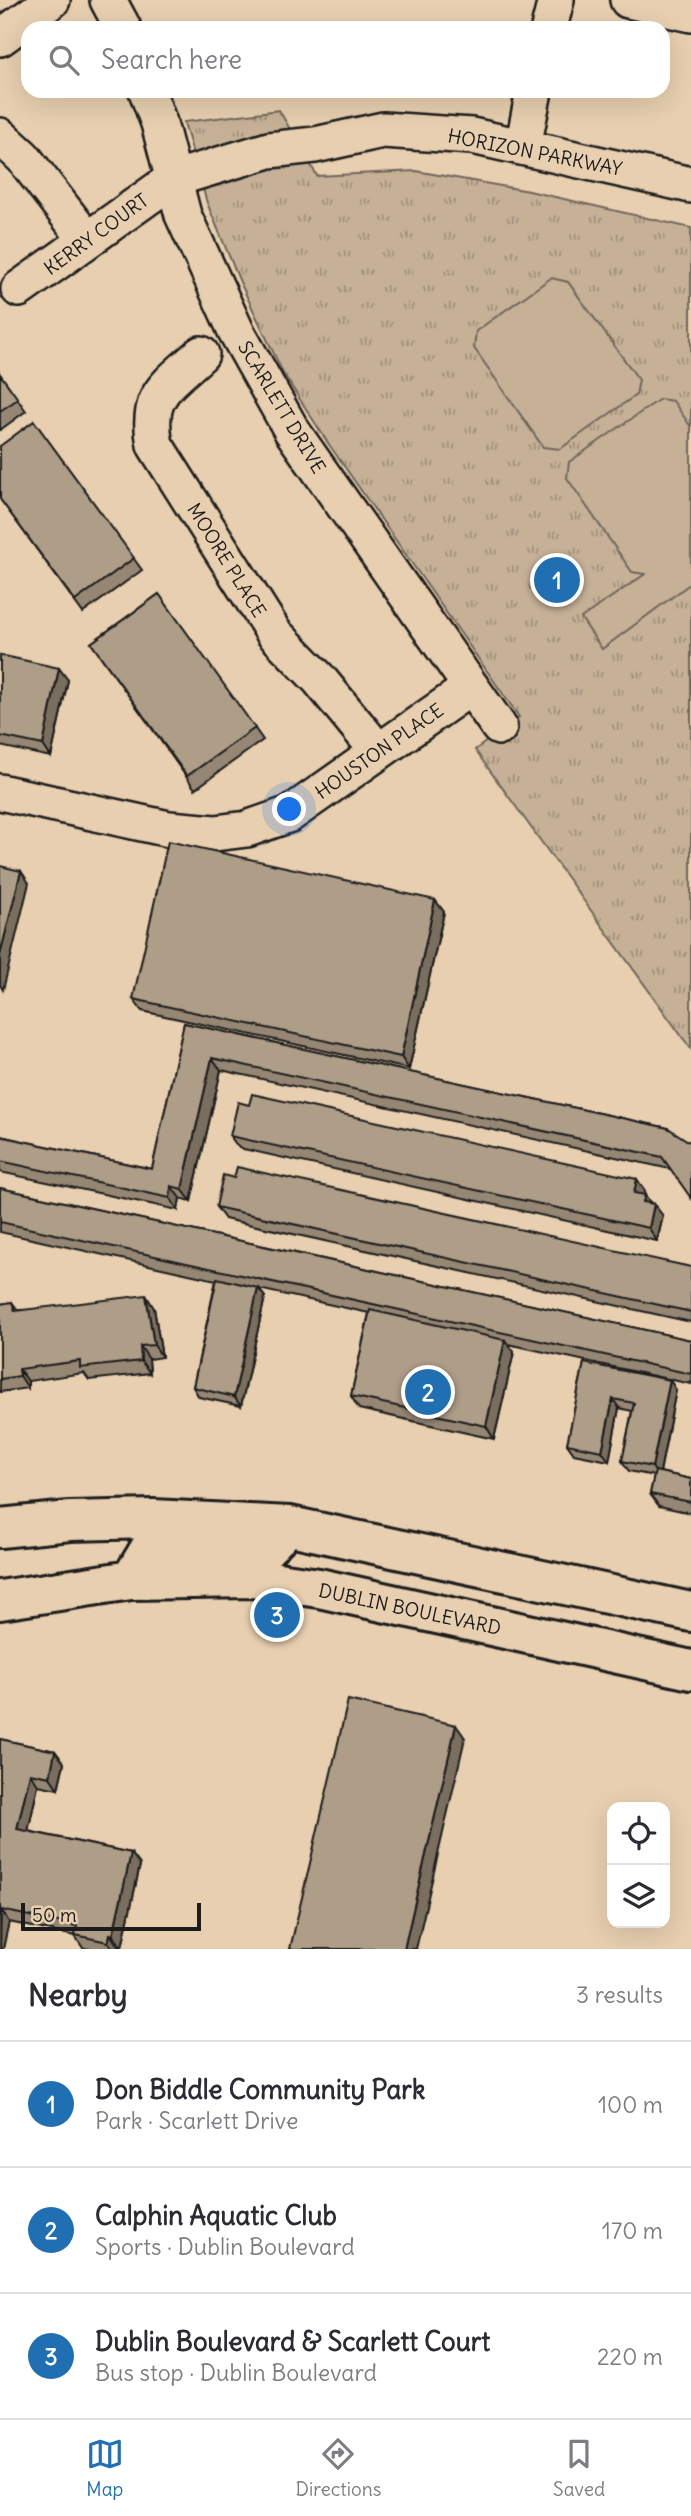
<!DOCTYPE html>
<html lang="en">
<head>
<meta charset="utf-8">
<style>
  body { margin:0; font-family:Delius,sans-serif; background:#f2f2f3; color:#2b2b33 }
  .controls { position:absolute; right:21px; bottom:21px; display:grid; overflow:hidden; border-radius:14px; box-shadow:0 7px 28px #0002 }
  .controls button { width:63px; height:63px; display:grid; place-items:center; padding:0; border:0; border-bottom:2px solid #e1e1e2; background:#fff; color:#2b2b33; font:35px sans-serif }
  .scale { position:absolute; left:21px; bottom:18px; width:180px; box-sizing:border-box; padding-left:7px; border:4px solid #1c1c1c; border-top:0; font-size:19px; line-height:24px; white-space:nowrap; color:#1c1c1c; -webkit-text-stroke:5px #e7cfaf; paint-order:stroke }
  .you { position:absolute; left:290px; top:810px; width:24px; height:24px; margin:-18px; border:5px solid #fff; border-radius:50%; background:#1a73e8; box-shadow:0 0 0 10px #1a73e833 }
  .badge { display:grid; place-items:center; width:46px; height:46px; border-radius:50%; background:#1f6fb2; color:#fff; font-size:23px; font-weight:700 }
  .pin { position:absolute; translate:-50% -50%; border:4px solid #fff; box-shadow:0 2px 7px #0006 }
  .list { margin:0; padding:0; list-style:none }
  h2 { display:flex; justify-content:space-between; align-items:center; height:91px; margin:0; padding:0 28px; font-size:30px }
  h2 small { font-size:23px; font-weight:400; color:#7c7c81 }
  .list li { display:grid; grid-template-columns:46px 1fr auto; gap:21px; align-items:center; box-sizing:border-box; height:126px; padding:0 28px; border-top:2px solid #e1e1e2 }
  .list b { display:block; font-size:26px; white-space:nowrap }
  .list p { margin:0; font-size:23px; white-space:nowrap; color:#7c7c81 }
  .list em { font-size:23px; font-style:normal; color:#7c7c81 }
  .icon { flex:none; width:38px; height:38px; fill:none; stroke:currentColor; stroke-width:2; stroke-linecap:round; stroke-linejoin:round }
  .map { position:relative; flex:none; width:691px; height:1949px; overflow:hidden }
  .search { position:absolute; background:#fff; box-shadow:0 7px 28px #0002; left:21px; right:21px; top:21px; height:77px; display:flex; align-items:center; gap:18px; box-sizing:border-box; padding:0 24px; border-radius:21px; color:#7c7c81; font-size:26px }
  .sheet { height:469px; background:#fff }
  nav { display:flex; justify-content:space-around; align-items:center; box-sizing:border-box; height:98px; border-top:2px solid #e1e1e2; background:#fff; font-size:19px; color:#7c7c81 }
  nav a { display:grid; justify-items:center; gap:4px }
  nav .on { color:#1f6fb2 }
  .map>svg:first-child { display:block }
  .park { fill:url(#park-tufts); stroke:#71665a; stroke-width:2 }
  .garden { fill:#c6b197; stroke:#71665a; stroke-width:2 }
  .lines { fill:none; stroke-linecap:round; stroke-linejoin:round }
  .minor-casing { stroke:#1c1c1c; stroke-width:40 }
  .major-casing { stroke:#1c1c1c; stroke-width:44 }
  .minor { stroke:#e7cfaf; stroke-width:35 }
  .major { stroke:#e7cfaf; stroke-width:38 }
  .wall { fill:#968774; stroke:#1c1c1c; stroke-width:2 }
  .shaded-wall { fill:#7a6e5e; stroke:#1c1c1c; stroke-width:2 }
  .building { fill:#ae9d87; stroke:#1c1c1c; stroke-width:2 }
  .labels { text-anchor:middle; stroke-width:7; stroke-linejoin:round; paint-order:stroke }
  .street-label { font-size:19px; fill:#1c1c1c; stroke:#e7cfaf }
</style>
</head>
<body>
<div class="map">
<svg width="691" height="1949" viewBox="0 0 691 1949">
  <defs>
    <pattern id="park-tufts" width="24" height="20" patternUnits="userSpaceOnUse" patternTransform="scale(1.75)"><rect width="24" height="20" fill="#c6b197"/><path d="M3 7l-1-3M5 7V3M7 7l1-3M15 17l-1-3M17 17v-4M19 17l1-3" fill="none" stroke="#a08f7a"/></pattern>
  </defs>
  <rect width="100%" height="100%" fill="#e7cfaf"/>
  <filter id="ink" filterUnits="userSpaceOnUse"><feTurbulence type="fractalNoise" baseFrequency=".0143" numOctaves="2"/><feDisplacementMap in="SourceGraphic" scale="14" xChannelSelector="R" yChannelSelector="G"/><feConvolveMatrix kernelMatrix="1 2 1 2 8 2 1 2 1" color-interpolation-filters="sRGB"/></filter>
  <g filter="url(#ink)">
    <path class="park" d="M279,110L317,176L416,171L529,191L691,228V1049L475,750L519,717L328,443L283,373L240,282L207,203L184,122Z"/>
    <path class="garden" d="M551,278L568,282L639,380L636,395L560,449L543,447L474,348L476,331Z
      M660,399L673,401L691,427V583L602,649L581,618L645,574L632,572L567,478L569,462Z"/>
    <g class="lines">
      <defs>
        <path id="minor" d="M108,0L123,28
          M628,0L691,14
          M549,28L556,0
          M0,38L52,0
          M147,91L159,123L183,215L236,331L292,431L499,727
          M0,136L23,157L87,240
          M523,147L534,91
          M19,289L173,179L269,150L315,145L383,130L472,136L691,185
          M201,354C167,386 145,394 155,445L274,633L319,679L378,751
          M0,792L169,829L215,833L247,829L290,814L471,687"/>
        <path id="major" d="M0,1528L70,1521L153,1519L290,1526L691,1612
          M131,1580L149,1550H264L280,1534
          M0,1600L131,1580L251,1578L319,1588L691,1670"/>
      </defs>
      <use href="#minor" class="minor-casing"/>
      <use href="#major" class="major-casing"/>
      <use href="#minor" class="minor"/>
      <use href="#major" class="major"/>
    </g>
    <path class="wall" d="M0,374L26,411L0,430Z
      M34,421L142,570L83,613L0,499Z
      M159,594L263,740L195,789L91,643Z
      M0,655L68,680L51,757L0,746Z
      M435,900L444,912L409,1069L142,1011L133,999Z
      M184,1023L668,1128L670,1169L221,1070L191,1201L180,1198L178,1210L0,1172V1136L152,1169Z
      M230,1136L645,1191L644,1195L663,1216L657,1241L239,1148Z
      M234,1178L691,1267V1322L225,1219L216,1207Z
      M0,1188L691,1340V1384L508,1344L514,1352L494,1439L359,1409L351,1396L369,1313L259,1289L265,1297L241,1406L199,1397L193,1387L216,1280L0,1232Z
      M12,1302L18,1310L154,1308L162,1357L149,1359L150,1373L89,1380L84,1373L28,1381V1388L0,1392V1304Z
      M584,1363L676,1390L660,1472L691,1479V1513L659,1506L650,1494L654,1476L629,1471L622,1461L632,1411L619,1408L609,1461L574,1454L567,1444Z
      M0,1739L55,1751L64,1763L58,1789L38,1785L28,1831L131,1853L140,1865L122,1947L118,1946V1949H90L83,1948L75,1936L9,1922L0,1949Z"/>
    <path class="shaded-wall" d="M59,668L68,680L51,757L43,745Z
      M21,871L29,883L3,990L0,985V955Z
      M435,900L444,912L409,1069L401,1057Z
      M212,1058L221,1070L191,1201L182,1189Z
      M637,1179L645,1191L642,1205L634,1193Z
      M171,1186L180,1198L178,1210L170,1198Z
      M645,1195L653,1207L643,1202Z
      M654,1204L663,1216L657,1241L649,1228Z
      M258,1288L265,1297L241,1406L234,1397Z
      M146,1295L154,1308L162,1357L154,1345Z
      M505,1340L514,1352L494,1439L486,1426Z
      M140,1346L149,1359L150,1373L141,1361Z
      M19,1369L28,1381V1388L20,1376Z
      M670,1380L676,1390L659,1477L652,1467Z
      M613,1399L619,1408L609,1461L602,1451Z
      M456,1725L465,1738L416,1949H404Z
      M55,1751L64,1763L58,1789L50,1777Z
      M30,1773L38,1785L26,1841L17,1829Z
      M131,1853L140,1865L122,1947L113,1935Z
      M1,1910L9,1922L3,1949H0Z
      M110,1934L118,1946V1949H113L108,1942Z"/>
    <path class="building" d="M0,374L18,399L0,411Z
      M34,421L134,558L75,601L0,499V446Z
      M159,594L255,728L187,776L91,643Z
      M0,655L59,668L43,745L0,736Z
      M168,841L435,900L401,1057L133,999Z
      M0,866L21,871L0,955Z
      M184,1023L668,1128L691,1143V1198L662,1157L212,1058L182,1189L171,1186L170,1198L0,1161V1136L152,1169Z
      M252,1094L637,1179L634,1193L645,1195L643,1202L654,1204L649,1228L230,1136L238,1102L249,1105Z
      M237,1167L691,1267V1312L216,1207L223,1175L234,1178Z
      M0,1188L691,1340V1374L0,1222Z
      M217,1278L258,1288L234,1397L193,1387Z
      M146,1295L154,1345L140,1346L141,1361L80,1368V1361L19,1369L20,1376L0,1379V1304L12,1302L15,1311Z
      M370,1310L505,1340L486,1426L351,1396Z
      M584,1363L670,1380L652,1467L622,1461L634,1403L613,1399L602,1451L567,1444Z
      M655,1471L691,1479V1502L650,1494Z
      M348,1700L456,1725L404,1949H290Z
      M0,1739L55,1751L50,1777L30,1773L17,1829L131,1853L113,1935L110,1934L108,1942L75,1935L77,1926L1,1910L0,1913Z"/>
  </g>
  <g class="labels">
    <g class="street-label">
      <text transform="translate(535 152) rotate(11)" y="7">HORIZON PARKWAY</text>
      <text transform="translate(96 234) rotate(-36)" y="7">KERRY COURT</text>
      <text transform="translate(282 407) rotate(59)" y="7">SCARLETT DRIVE</text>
      <text transform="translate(227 560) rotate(58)" y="7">MOORE PLACE</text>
      <text transform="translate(379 751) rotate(-35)" y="7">HOUSTON PLACE</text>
      <text transform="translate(410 1609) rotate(12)" y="7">DUBLIN BOULEVARD</text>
    </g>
  </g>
</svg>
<div class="controls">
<button><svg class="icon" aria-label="locate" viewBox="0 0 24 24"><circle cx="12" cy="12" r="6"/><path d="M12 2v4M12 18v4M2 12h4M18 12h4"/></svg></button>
<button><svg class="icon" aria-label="layers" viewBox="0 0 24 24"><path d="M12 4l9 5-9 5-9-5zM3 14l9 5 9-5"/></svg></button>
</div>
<div class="scale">50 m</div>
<div class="you"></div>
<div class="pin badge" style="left:557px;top:580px">1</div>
<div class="pin badge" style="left:428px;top:1392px">2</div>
<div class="pin badge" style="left:277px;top:1615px">3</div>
<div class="search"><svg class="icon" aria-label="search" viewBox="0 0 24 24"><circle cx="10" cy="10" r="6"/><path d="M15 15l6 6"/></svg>Search here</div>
</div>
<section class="sheet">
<h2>Nearby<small>3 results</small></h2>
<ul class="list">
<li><span class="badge">1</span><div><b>Don Biddle Community Park</b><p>Park · Scarlett Drive</p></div><em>100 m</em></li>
<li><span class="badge">2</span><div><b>Calphin Aquatic Club</b><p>Sports · Dublin Boulevard</p></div><em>170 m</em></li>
<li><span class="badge">3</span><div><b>Dublin Boulevard &amp; Scarlett Court</b><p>Bus stop · Dublin Boulevard</p></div><em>220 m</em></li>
</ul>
</section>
<nav>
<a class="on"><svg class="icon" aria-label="map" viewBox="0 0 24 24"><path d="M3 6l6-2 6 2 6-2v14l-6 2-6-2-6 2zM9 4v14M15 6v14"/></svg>Map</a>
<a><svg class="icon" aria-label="directions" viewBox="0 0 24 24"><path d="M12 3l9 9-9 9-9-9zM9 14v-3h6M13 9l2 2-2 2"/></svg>Directions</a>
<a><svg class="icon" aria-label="saved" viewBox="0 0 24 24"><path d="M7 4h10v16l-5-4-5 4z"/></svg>Saved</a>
</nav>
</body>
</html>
